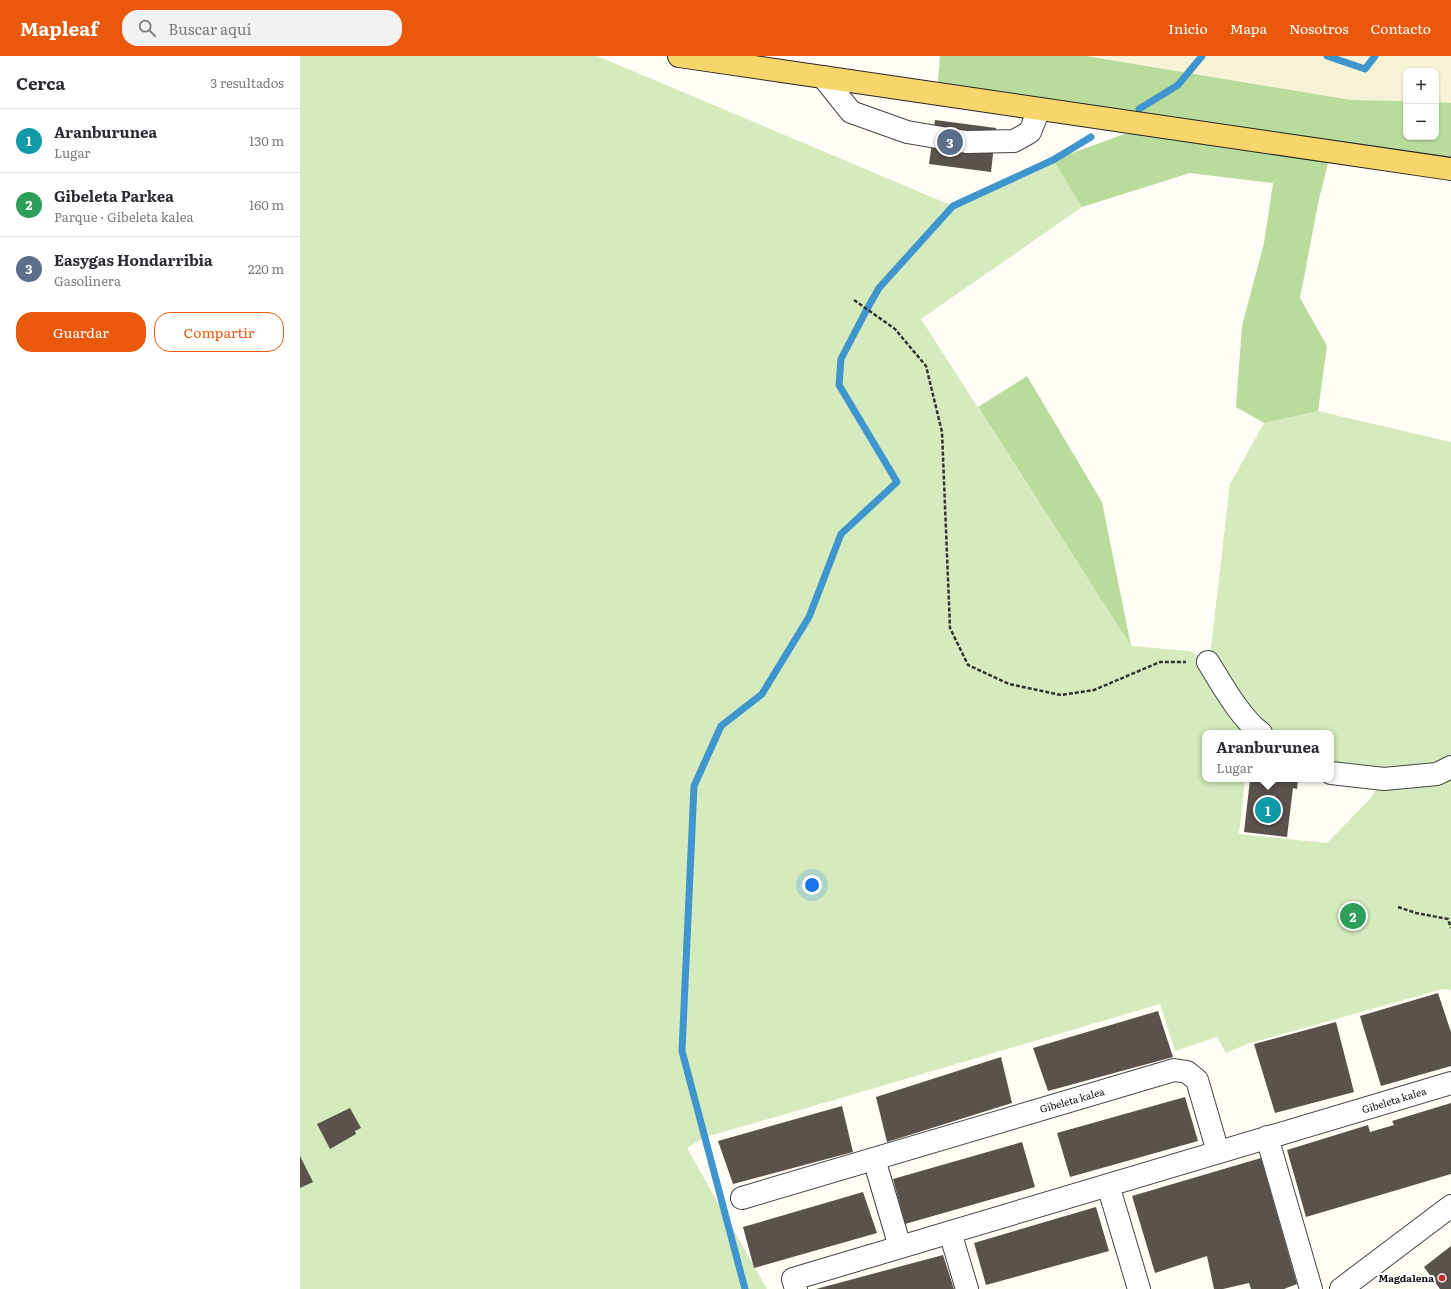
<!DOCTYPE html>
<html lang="es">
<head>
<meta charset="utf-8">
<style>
  body { margin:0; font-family:Literata,serif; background:#f2f2f3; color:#2b2b33 }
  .controls { position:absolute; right:12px; top:12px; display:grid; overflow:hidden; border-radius:8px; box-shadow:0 1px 3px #0004 }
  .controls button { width:36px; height:36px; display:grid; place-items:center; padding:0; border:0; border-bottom:1px solid #e1e1e2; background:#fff; color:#2b2b33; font:20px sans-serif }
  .you { position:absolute; left:512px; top:829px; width:14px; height:14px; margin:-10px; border:3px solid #fff; border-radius:50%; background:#1a73e8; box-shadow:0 0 0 6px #1a73e833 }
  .badge { display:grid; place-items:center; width:26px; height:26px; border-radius:50%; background:#ea580c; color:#fff; font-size:13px; font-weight:700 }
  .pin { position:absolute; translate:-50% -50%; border:2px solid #fff; box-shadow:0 1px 4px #0006 }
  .popup { position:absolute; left:902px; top:674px; width:132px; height:52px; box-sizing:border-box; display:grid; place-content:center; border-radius:8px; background:#fff; filter:drop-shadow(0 1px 3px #0005); font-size:13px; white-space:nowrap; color:#7c7c81 }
  .popup b { font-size:15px; color:#2b2b33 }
  .popup::after { content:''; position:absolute; left:50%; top:100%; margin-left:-8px; border:8px solid transparent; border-top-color:#fff }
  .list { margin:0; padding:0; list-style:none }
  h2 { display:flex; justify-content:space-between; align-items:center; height:52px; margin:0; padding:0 16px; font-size:17px }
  h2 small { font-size:13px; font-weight:400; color:#7c7c81 }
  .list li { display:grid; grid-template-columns:26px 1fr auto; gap:12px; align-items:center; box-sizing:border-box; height:64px; padding:0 16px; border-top:1px solid #e1e1e2 }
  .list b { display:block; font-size:15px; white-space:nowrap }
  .list p { margin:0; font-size:13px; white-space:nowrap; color:#7c7c81 }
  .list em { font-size:13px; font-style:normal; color:#7c7c81 }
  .actions { display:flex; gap:8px; padding:12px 16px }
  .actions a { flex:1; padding:9px 0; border:1px solid #ea580c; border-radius:16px; text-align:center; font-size:14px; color:#ea580c }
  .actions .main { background:#ea580c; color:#fff }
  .icon { flex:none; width:22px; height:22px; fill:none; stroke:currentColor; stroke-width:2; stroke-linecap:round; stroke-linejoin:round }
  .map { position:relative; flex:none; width:1151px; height:1233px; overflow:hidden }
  header { display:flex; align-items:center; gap:24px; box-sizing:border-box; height:56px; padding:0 20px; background:#ea580c; color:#fff }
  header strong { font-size:19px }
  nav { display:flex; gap:22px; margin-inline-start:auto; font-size:14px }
  .search { width:280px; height:36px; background:#f2f2f3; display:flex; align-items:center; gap:10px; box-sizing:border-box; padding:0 14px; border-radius:16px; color:#7c7c81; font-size:15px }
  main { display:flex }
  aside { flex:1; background:#fff }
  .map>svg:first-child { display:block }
  .farmland { fill:#f6f3d4 }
  .green { fill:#d5ebbd; fill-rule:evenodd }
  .forest { fill:#b9dc9c }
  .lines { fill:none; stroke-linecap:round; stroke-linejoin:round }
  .stream { stroke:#3f96cf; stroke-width:7 }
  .building { fill:#5a524d }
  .minor-casing { stroke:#444; stroke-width:24 }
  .major-casing { stroke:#222; stroke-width:24 }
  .path { stroke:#333; stroke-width:2.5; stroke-dasharray:4 2; stroke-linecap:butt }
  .minor { stroke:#fff; stroke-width:22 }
  .major { stroke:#f9d66b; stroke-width:22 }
  .poi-dot { fill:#c4262e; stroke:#fff; stroke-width:1.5 }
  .labels { text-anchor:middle; stroke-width:4; stroke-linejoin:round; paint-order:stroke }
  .street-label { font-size:10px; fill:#111; stroke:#fff }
  .poi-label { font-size:10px; font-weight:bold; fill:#111; stroke:#fff; text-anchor:end }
</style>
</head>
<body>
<header>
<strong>Mapleaf</strong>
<div class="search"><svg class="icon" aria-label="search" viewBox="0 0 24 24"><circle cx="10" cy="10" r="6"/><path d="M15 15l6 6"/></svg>Buscar aquí</div>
<nav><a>Inicio</a><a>Mapa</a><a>Nosotros</a><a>Contacto</a></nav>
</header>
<main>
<aside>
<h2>Cerca<small>3 resultados</small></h2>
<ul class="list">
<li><span class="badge" style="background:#0f9aa8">1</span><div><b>Aranburunea</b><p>Lugar</p></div><em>130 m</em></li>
<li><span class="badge" style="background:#2e9e5b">2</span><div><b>Gibeleta Parkea</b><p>Parque · Gibeleta kalea</p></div><em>160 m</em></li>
<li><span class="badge" style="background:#5c6f8a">3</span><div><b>Easygas Hondarribia</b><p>Gasolinera</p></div><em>220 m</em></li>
</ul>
<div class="actions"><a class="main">Guardar</a><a>Compartir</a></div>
</aside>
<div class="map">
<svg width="1151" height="1233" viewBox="0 0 1151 1233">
  <rect width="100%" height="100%" fill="#fffdf5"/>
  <path class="farmland" d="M786,0H1151V47L1136,46V15H1106V45L1051,44Z"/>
  <path class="green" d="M0,0H297L653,150L753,104L782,151L621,263L831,590L889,595L908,605L911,591L930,428L964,367L1018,355L1151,386V934L1143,933L947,988L926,997L917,981L875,995L860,948L517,1049L405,1081L387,1092L467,1233H0ZM905,677H1031V717L1083,723L1070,743L1027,787L939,778L945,723H905Z"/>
  <path class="forest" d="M640,0H786L1051,44L1106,45V81H1136V46L1151,47V113L1031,95L1019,143L1000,242L1027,290L1018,355L964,367L936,351L942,270L964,187L973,127L890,117L782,151L753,104L849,69L637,37Z
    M727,320L802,446L831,590L678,351Z"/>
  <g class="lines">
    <path class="stream" d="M1027,0L1065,13L1075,0
      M839,53L878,29L902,0
      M445,1233L382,995L394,730L421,670L462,638L509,561L541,478L597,426L539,329L541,303L567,253L579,232L653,150L753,104L791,81"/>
  </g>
  <path class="building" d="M635,64L696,72L691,116L629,108Z
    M959,723H998L997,733L993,732L987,781L944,776L950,724L959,725Z
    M1138,937L1151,976V1010L1081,1030L1060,960Z
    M858,955L873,1001L748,1035L733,992Z
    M1036,966L1054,1036L975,1057L954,988Z
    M701,1001L712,1047L587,1086L576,1041Z
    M885,1041L898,1085L770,1121L757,1077Z
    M1151,1047V1118L1006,1161L987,1094L1068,1069L1070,1076L1094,1069L1092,1065Z
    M542,1050L553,1096L433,1128L418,1085Z
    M50,1052L61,1072L55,1075L56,1078L30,1093L17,1068Z
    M722,1086L735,1131L605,1168L593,1123Z
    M0,1100L13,1126L0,1132Z
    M961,1102L997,1228L984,1233H951L949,1227L923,1233H914L907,1200L855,1217L832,1140Z
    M563,1136L577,1177L454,1212L443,1171Z
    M796,1151L809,1195L686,1229L674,1187Z
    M1151,1190V1233H1140L1124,1211Z
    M643,1199L654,1233H516Z"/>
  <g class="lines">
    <defs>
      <path id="minor" d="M523,21L551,56L607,76L666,86L714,85L730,76L739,53
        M908,606C921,627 941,663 961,677
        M1031,717L1084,723L1137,718L1151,711
        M967,1081L1011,1233
        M574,1103L600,1191
        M808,1129L839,1233
        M442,1142L874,1014L887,1016L897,1024L918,1096
        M650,1176L667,1233
        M496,1233L493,1223L1151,1027
        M1041,1233L1151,1150"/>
      <path id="major" d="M379,0L1151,113"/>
    </defs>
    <use href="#minor" class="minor-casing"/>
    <use href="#major" class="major-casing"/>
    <path class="path" d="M554,244L595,273L626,310L642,376L650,572L668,609L709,628L761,639L794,634L860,606H886
      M1098,851L1116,857L1148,863L1151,872"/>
    <use href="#minor" class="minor"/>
    <use href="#major" class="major"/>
  </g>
  <circle class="poi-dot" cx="1142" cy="1222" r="4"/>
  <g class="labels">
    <g class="street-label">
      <text transform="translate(772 1044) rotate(-16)" y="4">Gibeleta kalea</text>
      <text transform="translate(1094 1044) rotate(-17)" y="4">Gibeleta kalea</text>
    </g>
    <g class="poi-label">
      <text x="1134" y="1226">Magdalena</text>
    </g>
  </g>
</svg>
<div class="controls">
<button>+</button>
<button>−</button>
</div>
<div class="you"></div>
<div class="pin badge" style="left:968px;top:754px;background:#0f9aa8">1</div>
<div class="popup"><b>Aranburunea</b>Lugar</div>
<div class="pin badge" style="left:1053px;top:860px;background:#2e9e5b">2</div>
<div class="pin badge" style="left:650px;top:86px;background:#5c6f8a">3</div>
</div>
</main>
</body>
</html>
